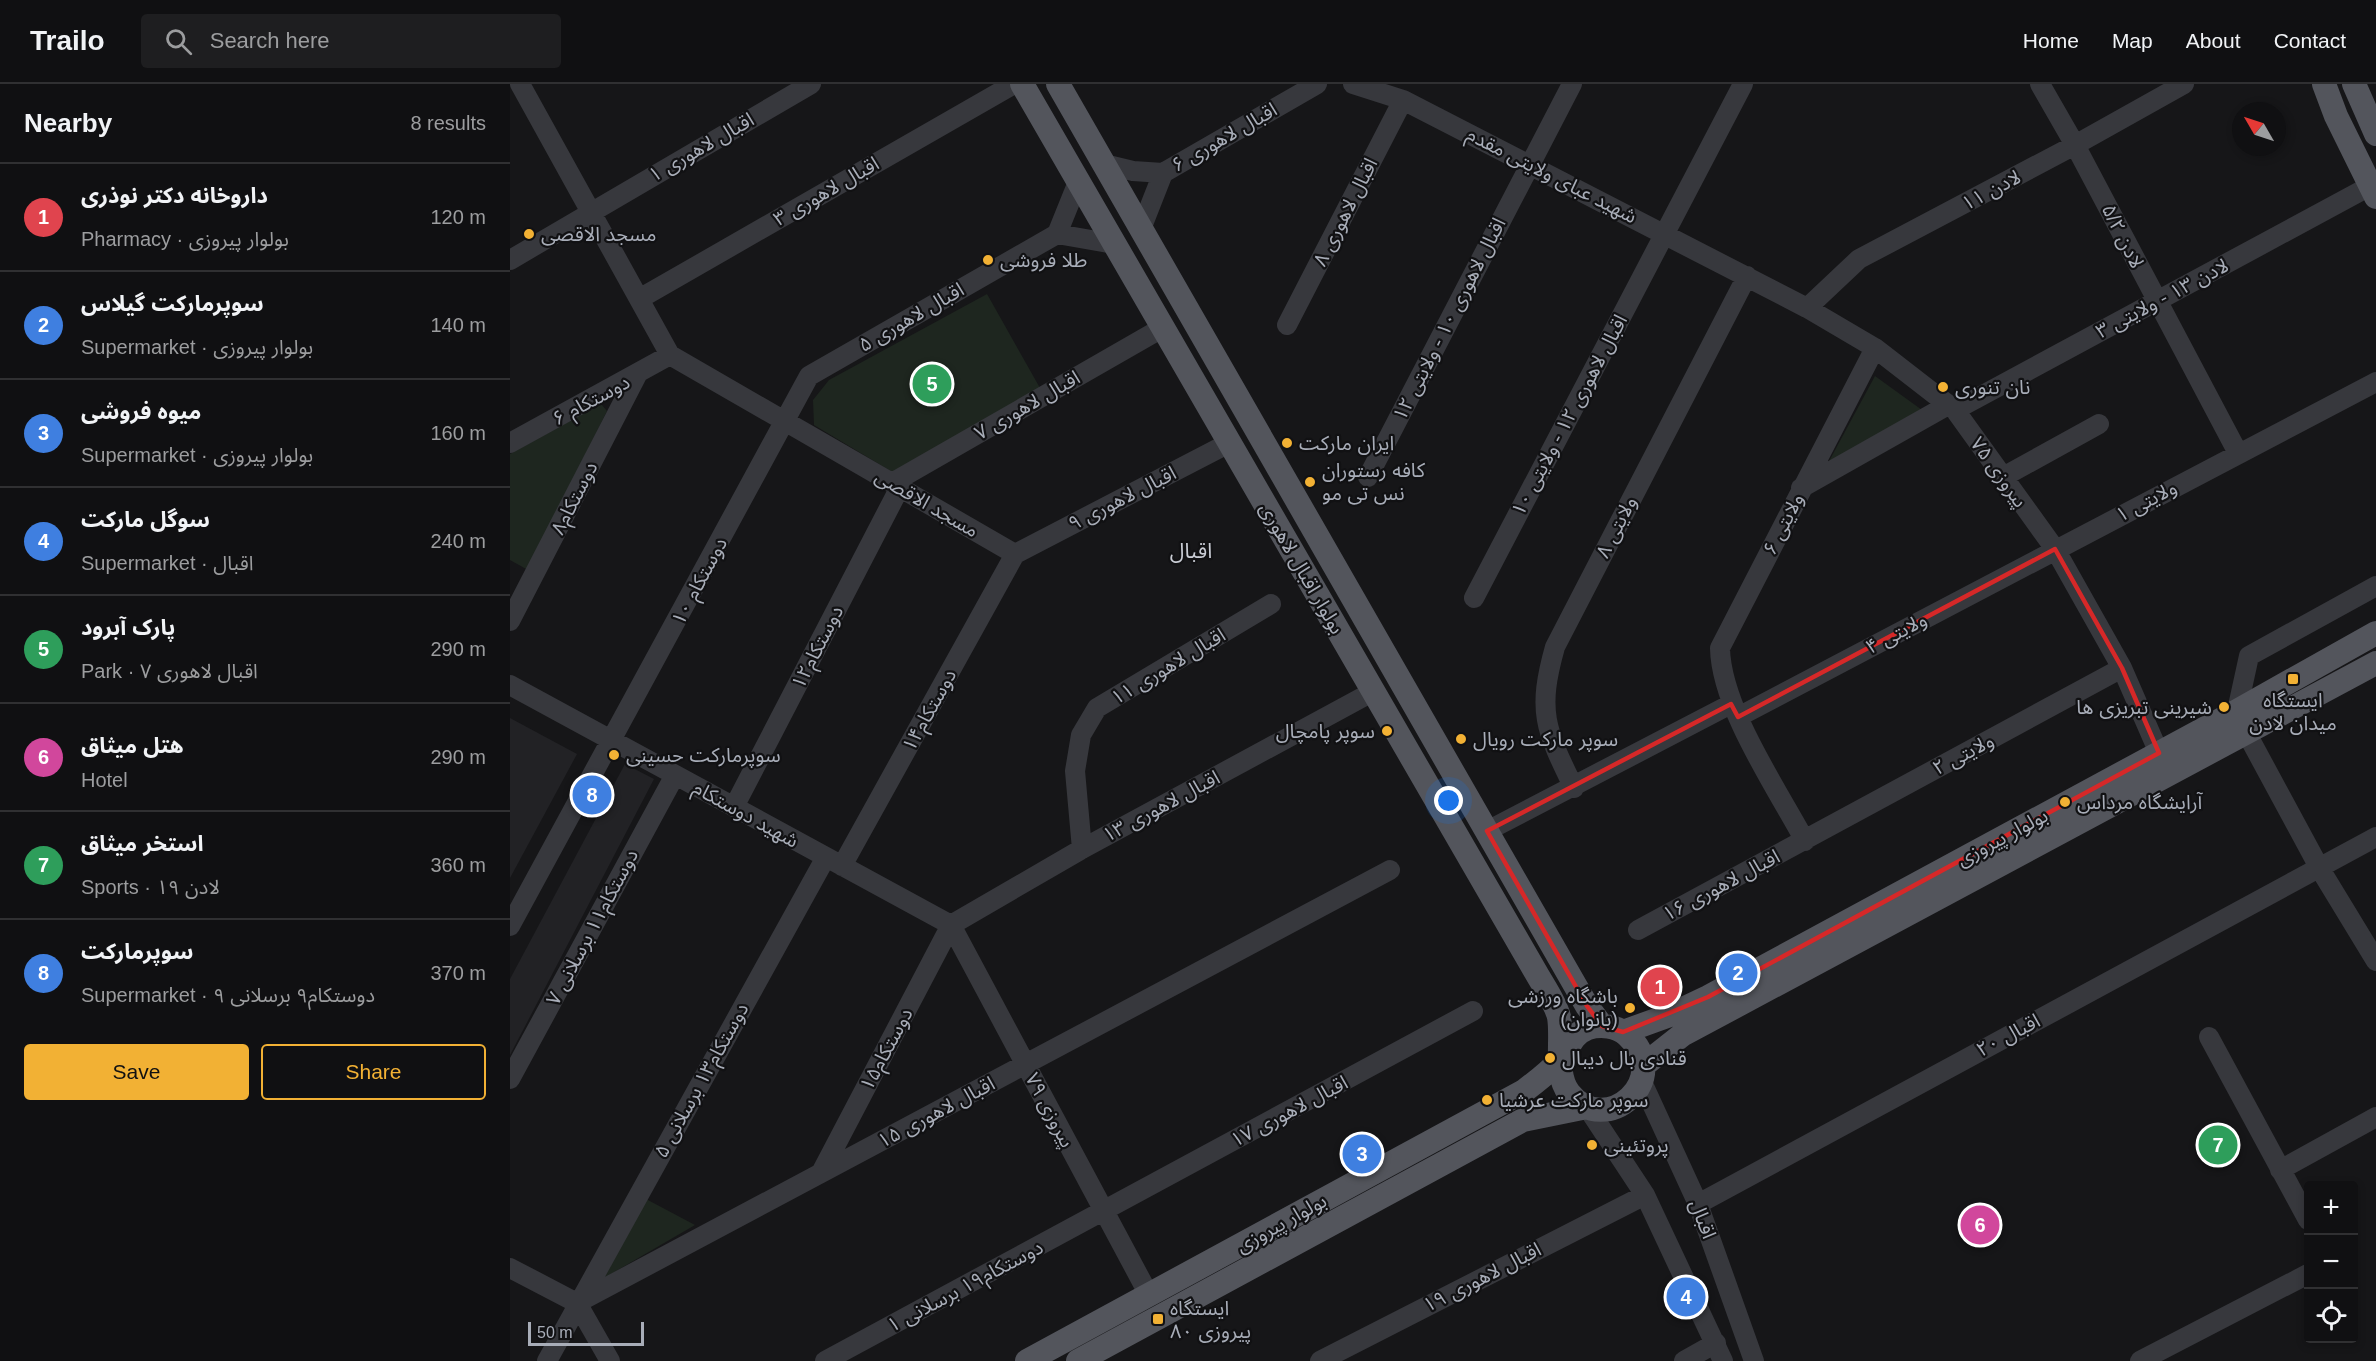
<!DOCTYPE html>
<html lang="en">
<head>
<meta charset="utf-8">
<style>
  body { margin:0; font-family:Helvetica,"Noto Sans Arabic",sans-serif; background:#1e1e20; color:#f1f3f6 }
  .controls { position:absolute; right:18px; bottom:18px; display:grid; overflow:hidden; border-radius:6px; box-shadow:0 3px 9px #0003 }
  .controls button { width:54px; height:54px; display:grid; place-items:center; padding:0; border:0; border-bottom:2px solid #303032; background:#101012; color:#f1f3f6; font:30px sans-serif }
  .compass { position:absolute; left:1722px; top:18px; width:54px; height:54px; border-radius:50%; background:#101012; box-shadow:0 3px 9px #0003; rotate:309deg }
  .scale { position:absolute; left:18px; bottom:15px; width:116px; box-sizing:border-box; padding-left:6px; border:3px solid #a8adb8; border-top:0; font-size:16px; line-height:21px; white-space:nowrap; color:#a8adb8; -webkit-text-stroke:4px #111113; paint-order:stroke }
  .you { position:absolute; left:939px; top:717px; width:21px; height:21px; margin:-15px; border:4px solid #fff; border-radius:50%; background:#1a73e8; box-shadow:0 0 0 9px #1a73e833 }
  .badge { display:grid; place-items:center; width:39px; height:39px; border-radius:50%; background:#f2b134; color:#fff; font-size:20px; font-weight:700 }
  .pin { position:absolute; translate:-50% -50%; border:3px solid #fff; box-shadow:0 2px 6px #0006 }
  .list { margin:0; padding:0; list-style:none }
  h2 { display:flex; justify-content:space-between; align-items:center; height:78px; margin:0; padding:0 24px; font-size:26px }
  h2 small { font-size:20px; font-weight:400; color:#9c9d9f }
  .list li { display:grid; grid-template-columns:39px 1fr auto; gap:18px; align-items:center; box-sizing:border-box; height:108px; padding:0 24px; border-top:2px solid #303032 }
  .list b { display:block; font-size:22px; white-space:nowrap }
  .list p { margin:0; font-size:20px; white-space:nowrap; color:#9c9d9f }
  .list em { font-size:20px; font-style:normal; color:#9c9d9f }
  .actions { display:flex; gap:12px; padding:18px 24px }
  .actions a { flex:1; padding:14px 0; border:2px solid #f2b134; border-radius:6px; text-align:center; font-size:21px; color:#f2b134 }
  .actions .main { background:#f2b134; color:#111 }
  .icon { flex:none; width:33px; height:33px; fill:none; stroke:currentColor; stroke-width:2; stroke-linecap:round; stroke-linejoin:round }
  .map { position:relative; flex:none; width:1866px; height:1277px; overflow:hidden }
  header { display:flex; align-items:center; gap:36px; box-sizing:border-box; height:84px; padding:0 30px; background:#101012; border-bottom:2px solid #303032 }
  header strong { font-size:28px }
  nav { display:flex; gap:33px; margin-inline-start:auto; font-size:21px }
  .search { width:420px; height:54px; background:#1e1e20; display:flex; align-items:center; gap:15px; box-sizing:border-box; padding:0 21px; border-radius:6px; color:#9c9d9f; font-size:22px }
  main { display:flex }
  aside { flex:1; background:#101012 }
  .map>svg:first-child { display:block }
  .built { fill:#222225 }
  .green { fill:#1e261f }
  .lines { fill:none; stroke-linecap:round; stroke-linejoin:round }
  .minor { stroke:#37383d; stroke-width:20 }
  .major { stroke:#53555c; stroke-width:24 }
  .marked { fill:none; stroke:#d62828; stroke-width:4.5; stroke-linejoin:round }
  .poi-dot { fill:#f2b134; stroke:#111113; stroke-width:2 }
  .labels { text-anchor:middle; stroke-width:4.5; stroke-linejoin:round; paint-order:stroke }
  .street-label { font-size:20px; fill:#a8adb8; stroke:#111113 }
  .poi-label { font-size:20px; fill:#a8adb8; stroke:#111113; text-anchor:start }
  .neighbourhood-label { font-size:21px; fill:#c9ccd4; stroke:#111113 }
</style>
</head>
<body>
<header>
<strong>Trailo</strong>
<div class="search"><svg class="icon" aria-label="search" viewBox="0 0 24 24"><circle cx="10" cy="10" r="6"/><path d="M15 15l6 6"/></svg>Search here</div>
<nav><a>Home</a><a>Map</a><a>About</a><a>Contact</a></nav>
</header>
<main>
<aside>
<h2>Nearby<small>8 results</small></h2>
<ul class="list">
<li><span class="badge" style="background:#e0444e">1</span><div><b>داروخانه دکتر نوذری</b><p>Pharmacy · بولوار پیروزی</p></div><em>120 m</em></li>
<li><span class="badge" style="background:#3f7fe0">2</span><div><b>سوپرمارکت گیلاس</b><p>Supermarket · بولوار پیروزی</p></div><em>140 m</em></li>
<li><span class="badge" style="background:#3f7fe0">3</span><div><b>میوه فروشی</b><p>Supermarket · بولوار پیروزی</p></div><em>160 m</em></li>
<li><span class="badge" style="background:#3f7fe0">4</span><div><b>سوگل مارکت</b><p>Supermarket · اقبال</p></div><em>240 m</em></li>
<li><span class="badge" style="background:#2e9e5b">5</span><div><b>پارک آبرود</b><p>Park · اقبال لاهوری ۷</p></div><em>290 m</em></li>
<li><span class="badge" style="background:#d1479c">6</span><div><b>هتل میثاق</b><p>Hotel</p></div><em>290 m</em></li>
<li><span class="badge" style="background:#2e9e5b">7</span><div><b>استخر میثاق</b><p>Sports · لادن ۱۹</p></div><em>360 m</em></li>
<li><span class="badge" style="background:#3f7fe0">8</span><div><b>سوپرمارکت</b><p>Supermarket · دوستکام۹ برسلانی ۹</p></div><em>370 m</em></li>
</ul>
<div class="actions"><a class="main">Save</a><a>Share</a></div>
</aside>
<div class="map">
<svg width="1866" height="1277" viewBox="0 0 1866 1277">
  <rect width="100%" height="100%" fill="#161618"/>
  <path class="built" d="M0,634L67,670L0,794Z
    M115,680L144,695L0,971V895Z"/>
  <path class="green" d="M477,210L530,304L384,389L304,341L303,316L319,296Z
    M1365,292L1412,326L1317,381Z
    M91,320L97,327L18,486L0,476V370Z
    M136,1115L185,1141L94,1194Z"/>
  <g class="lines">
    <path class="minor" d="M10,0L160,271L505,470
      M843,0L893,16L1297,224L1365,264L1445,326L1545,465L1612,584L1649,669
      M1530,0L1565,61L1728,369
      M594,80L623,87L653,89
      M653,89L807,0
      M631,145L653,89
      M547,150L604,160
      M0,176L301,0
      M129,215L504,0
      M1297,224L1349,175L1565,61L1674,0
      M777,241L893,16
      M1445,326L1860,102
      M0,359L160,271
      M858,393L1062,0
      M1493,393L1589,340
      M382,399L652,244
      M1291,404L1438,321
      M505,470L719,359
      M964,514L1233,0
      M0,537L127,291
      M0,601L441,841
      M1727,627L1739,572L1866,502
      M1228,633L1866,298
      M1736,648L1810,785L1866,877
      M1064,704C1035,645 1027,627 1045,563L1237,192
      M224,723L390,403
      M977,747L1221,620
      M1295,757C1266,703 1211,623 1210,564L1365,264
      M572,765L565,687L571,651L587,624L761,520
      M332,782L505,470
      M441,841L572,765L864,607
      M441,841L639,1211
      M0,842L299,292L547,150L568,98
      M1128,846L1612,584
      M1699,953L1798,1136
      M0,995L165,691
      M1132,998L1188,1120L1244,1277
      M1077,1023L1135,1111L1213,1277
      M1770,1086L1866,1033
      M311,1089L441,841
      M1188,1120L1866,753
      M0,1184L67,1219
      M67,1219L880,786
      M67,1219L100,1277
      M37,1277L316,773
      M315,1277L963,927
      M810,1277L1135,1111
      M1174,1277L1206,1259
      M1630,1277L1798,1190"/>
    <path class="major" d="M512,0L1028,892C1035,904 1046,920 1049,933C1053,956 1044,990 1059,1009C1096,1056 1165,994 1117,951C1107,942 1091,940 1078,944C1059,952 1060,965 1049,977C1038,989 1026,998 1014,1007L517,1277
      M548,0L1077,922L1092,942
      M1814,0L1826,32L1866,113
      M1844,0L1866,50
      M1113,948L1160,931L1198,913L1727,627L1866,549
      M1134,981L1172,951L1866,579
      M568,1277L1013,1036L1077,1023"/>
  </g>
  <path class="marked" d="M1545,465L1612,584L1649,669L1198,913L1113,948L1092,942L1077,922L977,747L1221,620L1228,633Z"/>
  <g class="poi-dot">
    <circle cx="19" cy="150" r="6"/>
    <circle cx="478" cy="176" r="6"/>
    <circle cx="1433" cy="303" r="6"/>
    <circle cx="777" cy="359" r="6"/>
    <circle cx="800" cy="398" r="6"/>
    <rect x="1777" y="589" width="12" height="12" rx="3"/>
    <circle cx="1714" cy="623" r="6"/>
    <circle cx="877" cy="647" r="6"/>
    <circle cx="951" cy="655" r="6"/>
    <circle cx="104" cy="671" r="6"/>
    <circle cx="1555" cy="718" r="6"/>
    <circle cx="1120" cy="924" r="6"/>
    <circle cx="1040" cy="974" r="6"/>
    <circle cx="977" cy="1016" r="6"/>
    <circle cx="1082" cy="1061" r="6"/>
    <rect x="642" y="1229" width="12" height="12" rx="3"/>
  </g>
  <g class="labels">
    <g class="street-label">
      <text transform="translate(714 53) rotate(-30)" y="7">اقبال لاهوری ۶</text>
      <text transform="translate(191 63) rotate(-30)" y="7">اقبال لاهوری ۱</text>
      <text transform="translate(1042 91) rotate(27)" y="7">شهید عبای ولایتی مقدم</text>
      <text transform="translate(1481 106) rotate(-28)" y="7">لادن ۱۱</text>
      <text transform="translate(316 107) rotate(-30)" y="7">اقبال لاهوری ۳</text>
      <text transform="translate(835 128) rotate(-63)" y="7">اقبال لاهوری ۸</text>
      <text transform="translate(1613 152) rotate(63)" y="7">لادن ۵/۲</text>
      <text transform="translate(1652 214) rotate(-28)" y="7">لادن ۱۳ - ولایتی ۳</text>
      <text transform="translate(401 233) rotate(-30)" y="7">اقبال لاهوری ۵</text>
      <text transform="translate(939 235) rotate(-63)" y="7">اقبال لاهوری ۱۰ - ولایتی ۱۲</text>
      <text transform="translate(81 316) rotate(-28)" y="7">دوستکام ۶</text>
      <text transform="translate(517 321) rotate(-30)" y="7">اقبال لاهوری ۷</text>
      <text transform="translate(1059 331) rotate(-62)" y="7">اقبال لاهوری ۱۲ - ولایتی ۱۰</text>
      <text transform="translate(1489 388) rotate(54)" y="7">پیروزی ۷۵</text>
      <text transform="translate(64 414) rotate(-63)" y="7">دوستکام۸</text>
      <text transform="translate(612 414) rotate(-27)" y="7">اقبال لاهوری ۹</text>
      <text transform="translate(1636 417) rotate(-28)" y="7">ولایتی ۱</text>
      <text transform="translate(417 419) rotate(30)" y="7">مسجد الاقصی</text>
      <text transform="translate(1273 440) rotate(-63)" y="7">ولایتی ۶</text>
      <text transform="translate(1106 443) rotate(-63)" y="7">ولایتی ۸</text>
      <text transform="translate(792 484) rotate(60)" y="7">بولوار اقبال لاهوری</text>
      <text transform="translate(189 497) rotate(-62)" y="7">دوستکام ۱۰</text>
      <text transform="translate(1386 549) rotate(-28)" y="7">ولایتی ۴</text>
      <text transform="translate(307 563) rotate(-63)" y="7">دوستکام۱۲</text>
      <text transform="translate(658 582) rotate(-31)" y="7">اقبال لاهوری ۱۱</text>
      <text transform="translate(419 626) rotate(-61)" y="7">دوستکام۱۴</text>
      <text transform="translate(1453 670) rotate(-28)" y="7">ولایتی ۲</text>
      <text transform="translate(651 722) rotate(-28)" y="7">اقبال لاهوری ۱۳</text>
      <text transform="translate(236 730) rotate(29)" y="7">شهید دوستکام</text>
      <text transform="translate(1492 753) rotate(-28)" y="7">بولوار پیروزی</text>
      <text transform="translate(1211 801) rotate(-28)" y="7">اقبال لاهوری ۱۶</text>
      <text transform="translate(82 843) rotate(-62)" y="7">دوستکام۱۱ برسلانی ۷</text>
      <text transform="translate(1498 951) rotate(-28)" y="7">اقبال ۲۰</text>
      <text transform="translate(376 965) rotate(-62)" y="7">دوستکام۱۵</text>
      <text transform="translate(191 996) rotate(-61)" y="7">دوستکام۱۳ برسلانی ۵</text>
      <text transform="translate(540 1026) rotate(62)" y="7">پیروزی ۷۹</text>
      <text transform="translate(779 1027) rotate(-28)" y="7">اقبال لاهوری ۱۷</text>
      <text transform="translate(426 1028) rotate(-28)" y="7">اقبال لاهوری ۱۵</text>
      <text transform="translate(1193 1135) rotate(69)" y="7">اقبال</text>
      <text transform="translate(771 1139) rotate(-29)" y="7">بولوار پیروزی</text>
      <text transform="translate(972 1193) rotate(-27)" y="7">اقبال لاهوری ۱۹</text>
      <text transform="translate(455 1202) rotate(-28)" y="7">دوستکام۱۹ برسلانی ۱</text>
    </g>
    <g class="poi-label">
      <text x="31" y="157">مسجد الاقصی</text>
      <text x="490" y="183">طلا فروشی</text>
      <text x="1445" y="310">نان تنوری</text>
      <text x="789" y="366">ایران مارکت</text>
      <text x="812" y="393">كافه رستوران<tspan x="812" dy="23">نس تى مو</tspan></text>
      <text x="1783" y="623" text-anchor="middle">ایستگاه<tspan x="1783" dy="23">میدان لادن</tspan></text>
      <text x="1702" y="630" text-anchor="end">شیرینی تبریزی ها</text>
      <text x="865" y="654" text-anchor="end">سوپر‌ پامچال</text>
      <text x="963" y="662">سوپر مارکت رویال</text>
      <text x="116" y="678">سوپرمارکت حسینی</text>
      <text x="1567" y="725">آرایشگاه مرداس</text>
      <text x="1108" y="919" text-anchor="end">باشگاه ورزشی<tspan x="1108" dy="23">(بانوان)</tspan></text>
      <text x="1052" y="981">قنادی بال دیبال</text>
      <text x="989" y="1023">سوپر مارکت عرشیا</text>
      <text x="1094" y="1068">پروتئینی</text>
      <text x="660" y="1231">ایستگاه<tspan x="660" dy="23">پیروزی ۸۰</tspan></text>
    </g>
    <g class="neighbourhood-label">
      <text x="681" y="474">اقبال</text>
    </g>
  </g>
</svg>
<div class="controls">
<button>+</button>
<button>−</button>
<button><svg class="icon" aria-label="locate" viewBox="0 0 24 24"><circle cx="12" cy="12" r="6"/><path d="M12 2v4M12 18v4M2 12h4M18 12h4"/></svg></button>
</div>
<svg class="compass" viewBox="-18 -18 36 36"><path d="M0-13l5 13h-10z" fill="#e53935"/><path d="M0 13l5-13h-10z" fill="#9c9d9f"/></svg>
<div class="scale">50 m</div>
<div class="you"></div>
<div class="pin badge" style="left:1150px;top:903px;background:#e0444e">1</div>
<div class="pin badge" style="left:1228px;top:889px;background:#3f7fe0">2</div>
<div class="pin badge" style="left:852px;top:1070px;background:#3f7fe0">3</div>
<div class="pin badge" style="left:1176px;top:1213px;background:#3f7fe0">4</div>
<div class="pin badge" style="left:422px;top:300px;background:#2e9e5b">5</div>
<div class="pin badge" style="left:1470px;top:1141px;background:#d1479c">6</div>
<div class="pin badge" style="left:1708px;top:1061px;background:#2e9e5b">7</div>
<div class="pin badge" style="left:82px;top:711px;background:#3f7fe0">8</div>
</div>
</main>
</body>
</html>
